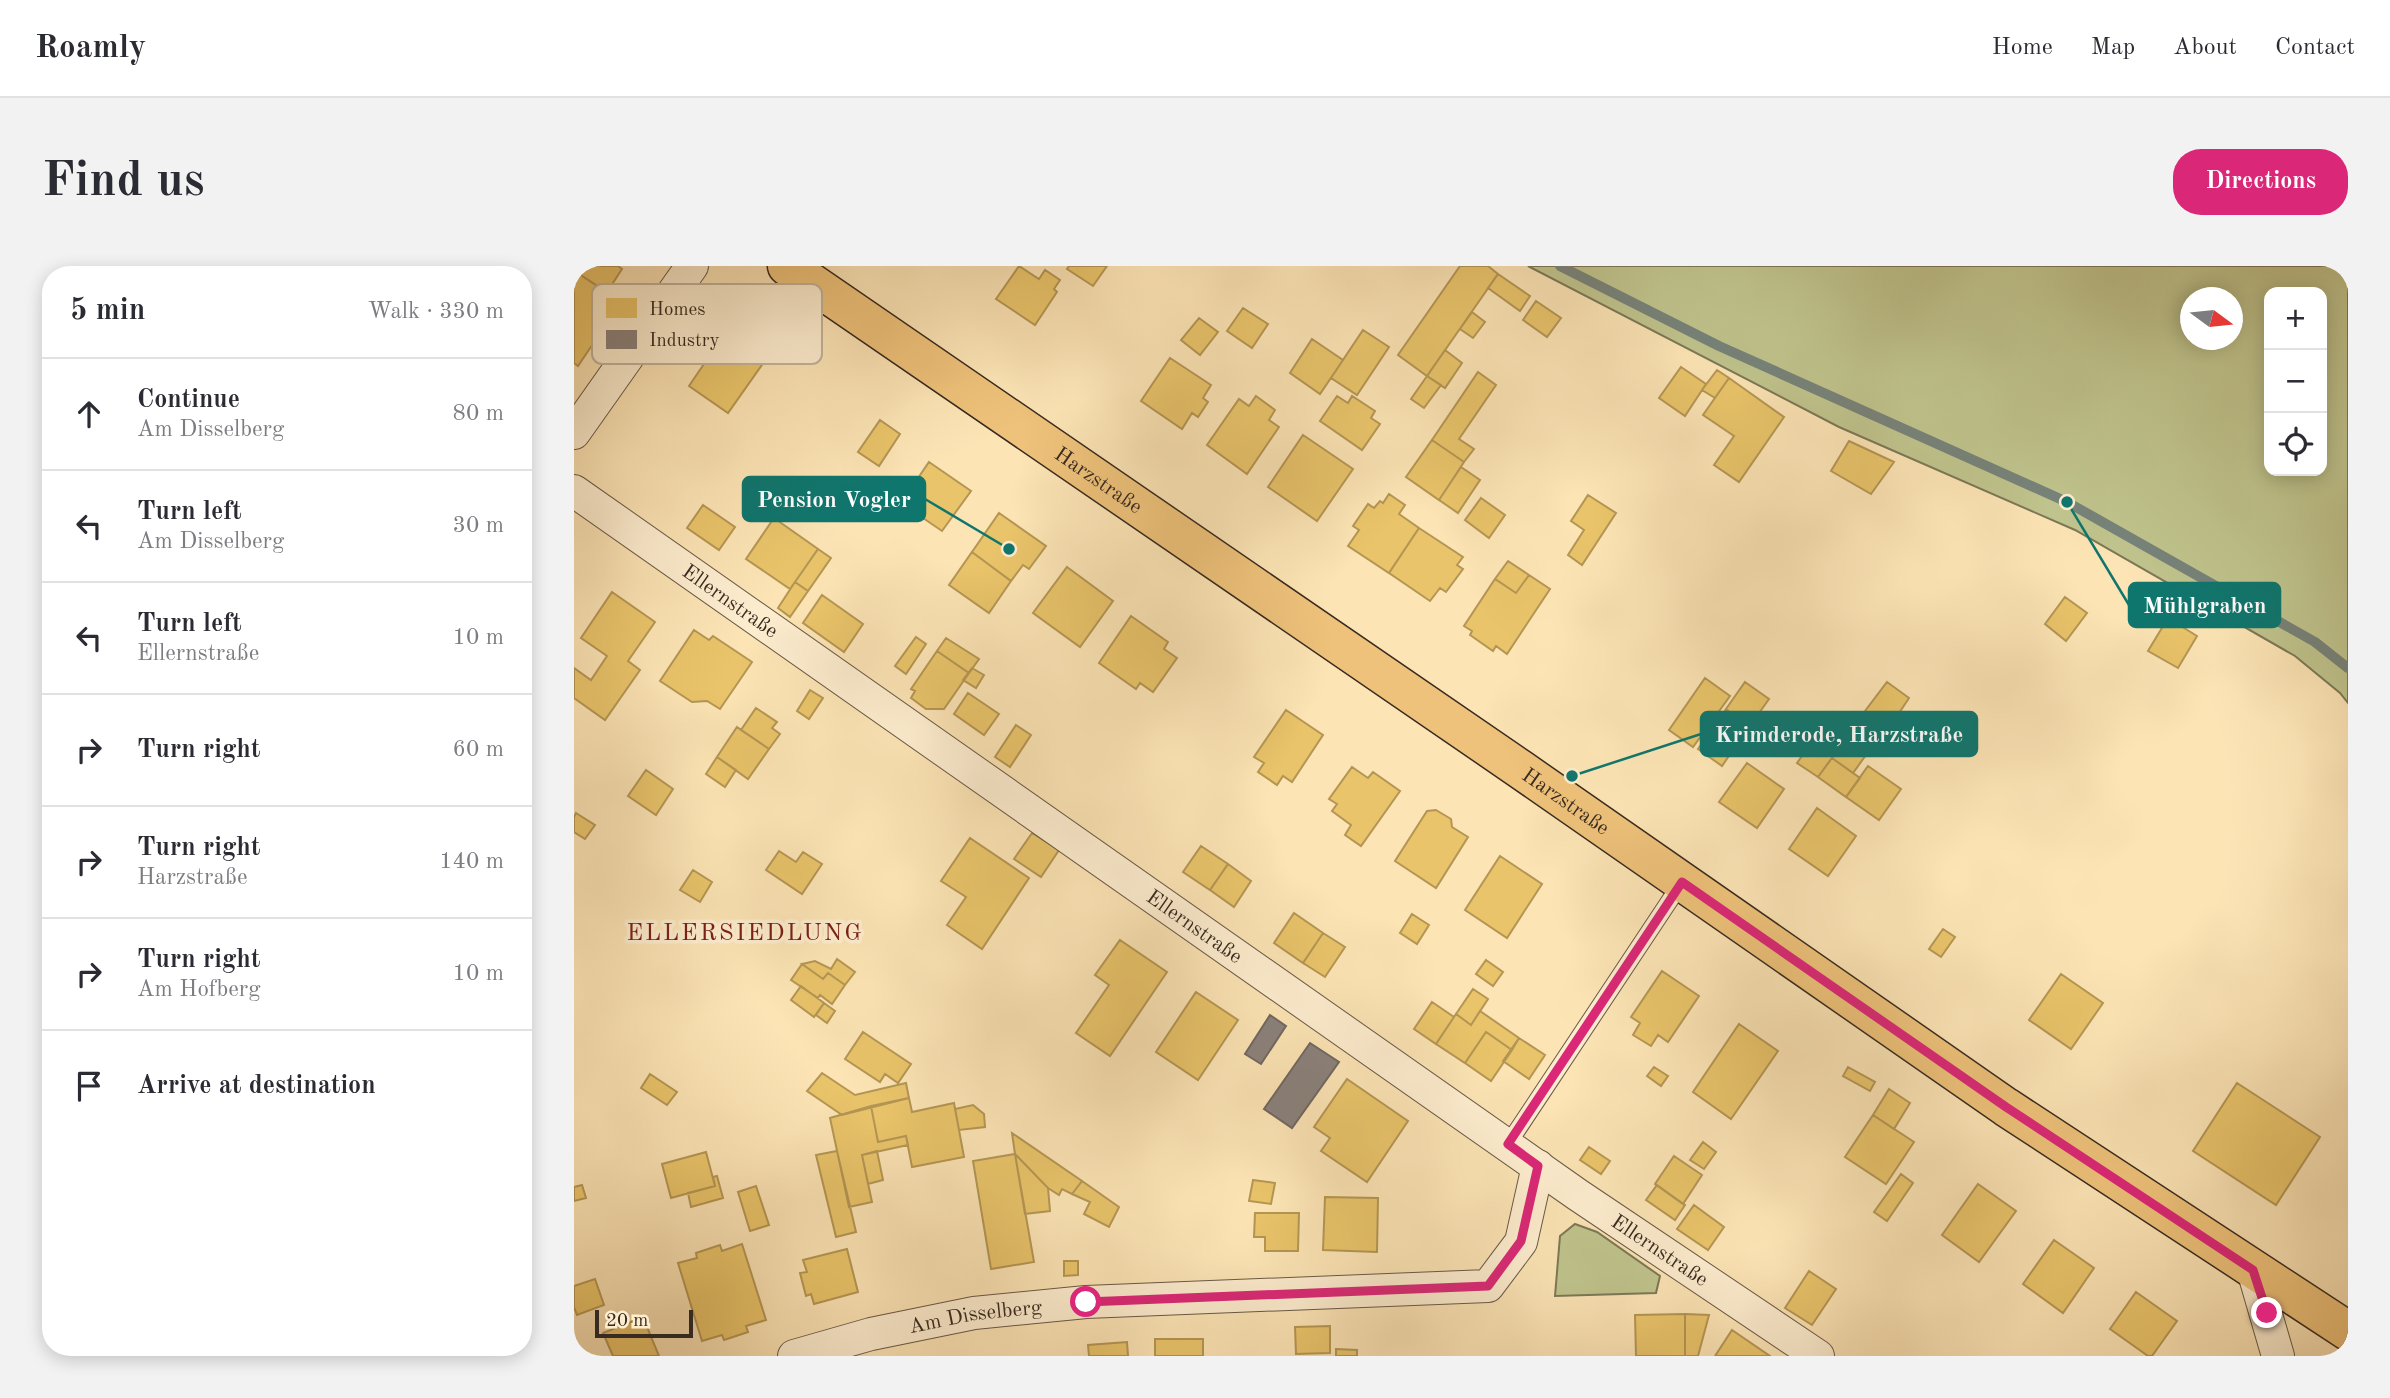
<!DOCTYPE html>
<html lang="en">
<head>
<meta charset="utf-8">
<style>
  body { margin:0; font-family:"Old Standard TT",serif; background:#f2f2f3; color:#2b2b33 }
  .controls { position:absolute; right:21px; top:21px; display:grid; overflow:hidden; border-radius:14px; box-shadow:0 4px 18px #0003 }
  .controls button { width:63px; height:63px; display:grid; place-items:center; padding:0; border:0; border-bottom:2px solid #e1e1e2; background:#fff; color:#2b2b33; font:35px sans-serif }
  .compass { position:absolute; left:1606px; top:21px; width:63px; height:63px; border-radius:50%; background:#fff; box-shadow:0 4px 18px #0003; rotate:105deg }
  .scale { position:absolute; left:21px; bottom:18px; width:98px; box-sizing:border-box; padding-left:7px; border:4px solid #382b21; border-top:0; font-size:19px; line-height:24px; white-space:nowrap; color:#382b21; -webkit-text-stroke:5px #fdedcf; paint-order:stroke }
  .stop { position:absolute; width:21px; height:21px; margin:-16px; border:5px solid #db2777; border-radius:50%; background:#fff }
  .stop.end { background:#db2777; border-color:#fff; box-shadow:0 2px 7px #0008 }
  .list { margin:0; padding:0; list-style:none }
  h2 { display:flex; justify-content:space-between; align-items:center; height:91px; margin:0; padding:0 28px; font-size:30px }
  h2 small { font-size:23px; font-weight:400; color:#7c7c81 }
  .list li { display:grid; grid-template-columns:46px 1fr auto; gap:21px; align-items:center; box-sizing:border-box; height:112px; padding:0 28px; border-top:2px solid #e1e1e2 }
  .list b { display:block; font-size:26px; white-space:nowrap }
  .list p { margin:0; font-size:23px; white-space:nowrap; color:#7c7c81 }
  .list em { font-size:23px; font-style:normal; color:#7c7c81 }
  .icon { flex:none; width:38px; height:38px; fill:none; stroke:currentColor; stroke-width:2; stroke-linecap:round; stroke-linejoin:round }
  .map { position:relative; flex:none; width:1774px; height:1090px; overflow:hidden; border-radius:28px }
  header { display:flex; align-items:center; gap:42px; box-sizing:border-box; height:98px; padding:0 35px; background:#fff; border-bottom:2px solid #e1e1e2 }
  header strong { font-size:33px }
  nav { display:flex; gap:38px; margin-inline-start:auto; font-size:24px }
  .intro { display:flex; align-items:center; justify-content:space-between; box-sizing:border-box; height:168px; padding:0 42px }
  h1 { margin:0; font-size:49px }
  .button { padding:18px 32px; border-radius:28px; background:#db2777; color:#fff; font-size:24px; font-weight:700 }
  main { display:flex; gap:42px; padding:0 42px }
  aside { flex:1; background:#fff; border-radius:28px; box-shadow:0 4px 18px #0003 }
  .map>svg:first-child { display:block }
  .green { fill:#c0c48d; stroke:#7c7857; stroke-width:2; fill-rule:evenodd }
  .homes { fill:#e9c46a; stroke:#b49654; stroke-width:2 }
  .industry { fill:#8a817c; stroke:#716761; stroke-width:2 }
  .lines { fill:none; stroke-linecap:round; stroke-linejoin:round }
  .stream { stroke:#77837a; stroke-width:10 }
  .service-casing { stroke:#695946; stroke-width:18 }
  .minor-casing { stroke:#695946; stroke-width:34 }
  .primary-casing { stroke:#382b21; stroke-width:41 }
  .service { stroke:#fdedcf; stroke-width:16 }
  .minor { stroke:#fdedcf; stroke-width:32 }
  .primary { stroke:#eec27a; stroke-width:38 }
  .route { stroke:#db2777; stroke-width:9 }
  .labels { text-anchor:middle; stroke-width:7; stroke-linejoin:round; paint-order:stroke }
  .street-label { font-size:21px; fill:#382b21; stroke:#fdedcf }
  .quarter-label { font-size:24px; letter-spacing:2px; fill:#7a1f14; stroke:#fdedcf }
  .key { fill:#fdedcf; stroke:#c2b39b; stroke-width:2 }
  .key-label { font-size:19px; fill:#382b21 }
  .leader { fill:none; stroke:#0f766e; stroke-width:2.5 }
  .callout-dot { fill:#0f766e; stroke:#fdedcf; stroke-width:2.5 }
  .callout { fill:#0f766e; stroke:#0f766e; stroke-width:2.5 }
  .callout-label { font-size:23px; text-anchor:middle; font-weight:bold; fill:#fff }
</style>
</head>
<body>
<header>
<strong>Roamly</strong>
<nav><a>Home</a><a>Map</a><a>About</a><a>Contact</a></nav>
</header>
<div class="intro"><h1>Find us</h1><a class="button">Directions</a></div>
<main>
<aside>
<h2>5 min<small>Walk · 330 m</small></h2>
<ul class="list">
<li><svg class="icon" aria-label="ahead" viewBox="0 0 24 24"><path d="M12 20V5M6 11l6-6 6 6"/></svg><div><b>Continue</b><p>Am Disselberg</p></div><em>80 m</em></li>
<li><svg class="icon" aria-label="left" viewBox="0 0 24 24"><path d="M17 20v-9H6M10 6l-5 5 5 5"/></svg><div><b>Turn left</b><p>Am Disselberg</p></div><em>30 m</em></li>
<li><svg class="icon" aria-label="left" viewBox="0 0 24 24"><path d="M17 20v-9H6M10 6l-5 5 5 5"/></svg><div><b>Turn left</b><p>Ellernstraße</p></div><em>10 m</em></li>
<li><svg class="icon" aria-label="right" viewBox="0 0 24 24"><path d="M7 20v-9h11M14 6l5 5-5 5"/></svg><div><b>Turn right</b></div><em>60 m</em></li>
<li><svg class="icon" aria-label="right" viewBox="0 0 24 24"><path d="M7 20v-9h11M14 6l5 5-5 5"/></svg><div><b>Turn right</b><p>Harzstraße</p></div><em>140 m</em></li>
<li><svg class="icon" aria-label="right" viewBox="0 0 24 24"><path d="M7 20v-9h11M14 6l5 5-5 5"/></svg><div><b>Turn right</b><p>Am Hofberg</p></div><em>10 m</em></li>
<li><svg class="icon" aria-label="arrive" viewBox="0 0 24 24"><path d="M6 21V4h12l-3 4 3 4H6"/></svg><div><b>Arrive at destination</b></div></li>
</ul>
</aside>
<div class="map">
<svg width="1774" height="1090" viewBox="0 0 1774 1090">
  <rect width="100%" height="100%" fill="#fce4b5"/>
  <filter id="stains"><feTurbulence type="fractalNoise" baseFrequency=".00286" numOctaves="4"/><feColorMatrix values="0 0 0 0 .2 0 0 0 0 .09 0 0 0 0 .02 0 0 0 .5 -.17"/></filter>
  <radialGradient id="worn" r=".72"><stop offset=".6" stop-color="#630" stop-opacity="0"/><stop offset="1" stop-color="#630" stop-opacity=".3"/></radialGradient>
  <path class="green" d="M954,0H1774V437L1766,427L1721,390L1501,264L1265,161ZM1695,26H1748V205H1695ZM1616,32H1658V74H1616Z
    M1001,958L1023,966L1086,1010L1082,1027L981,1030L986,970Z"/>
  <path class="homes" d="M7,0H44L48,3L33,26L2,6Z
    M445,0L465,13L471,4L486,14L480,23L483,26L461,59L422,33Z
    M495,0H533L519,20L493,3Z
    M886,0H914L924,8L853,110L824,89Z
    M2,6L47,36L4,100L0,97V10Z
    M924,8L956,30L946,45L914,22Z
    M962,35L987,52L973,71L949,54Z
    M148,41L202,79L154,147L115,120L134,92L119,81Z
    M669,42L694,58L678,82L653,65Z
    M898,46L911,56L899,72L886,63Z
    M625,52L644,66L626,89L607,74Z
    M789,64L815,81L783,129L757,112Z
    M738,73L769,94L746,128L716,107Z
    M871,84L888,97L871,122L853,110Z
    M596,92L637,119L629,132L634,136L624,151L618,147L608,163L567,135Z
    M1107,101L1132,118L1111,150L1085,132Z
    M1143,104L1155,112L1141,132L1128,124Z
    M904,106L922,119L885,173L900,183L890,196L858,174Z
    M853,110L867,119L850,142L837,133Z
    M1155,112L1210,151L1165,216L1140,199L1160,170L1129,149Z
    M682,130L701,144L695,154L705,161L673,208L633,179L665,133L675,140Z
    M763,130L774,137L778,130L801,145L797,152L806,158L788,184L746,155Z
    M306,154L326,168L305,200L284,186Z
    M729,169L779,203L743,255L694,221Z
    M858,174L890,196L865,234L832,211Z
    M1275,175L1320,196L1297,228L1257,205Z
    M355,196L397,225L368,265L327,237Z
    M887,201L906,214L884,247L865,234Z
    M815,228L831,239L825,248L845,262L815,307L774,280L785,264L779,260L794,238L800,242L806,235L809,237Z
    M1014,229L1042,247L1008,299L994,289L1010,264L997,255Z
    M907,232L931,249L915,272L891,254Z
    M129,239L161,261L145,284L113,262Z
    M425,247L472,280L455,303L449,299L437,315L398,286Z
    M200,252L244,283L216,323L172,293Z
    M845,262L889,291L883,299L889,303L872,326L866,322L856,335L815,307Z
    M244,283L257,292L234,325L221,316Z
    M398,286L437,315L415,347L375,319Z
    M934,295L955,309L942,327L921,313Z
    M493,301L539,335L506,381L459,347Z
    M955,309L976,323L933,388L922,380L919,385L896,369L898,365L890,360L921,313L942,327Z
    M221,316L234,325L216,351L204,342Z
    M38,326L81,356L54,395L66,404L31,454L0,432V402L17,414L33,390L7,372Z
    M248,329L289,358L270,386L229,357Z
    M1491,331L1513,347L1492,375L1471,358Z
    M557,350L594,376L590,383L603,392L579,426L566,417L562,423L525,397Z
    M1594,352L1623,370L1604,402L1574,385Z
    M120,364L135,374L139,370L178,396L146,443L133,435L118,436L86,415Z
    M342,371L352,378L332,408L321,400Z
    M372,372L405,393L395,407L363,385Z
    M363,385L395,407L370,443H352L337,432L341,425L337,423Z
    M398,402L410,409L402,422L389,414Z
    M1131,412L1156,430L1119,481L1095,464Z
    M1171,416L1195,433L1175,461L1152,443Z
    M1313,416L1335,432L1321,453L1315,449L1304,466L1285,453Z
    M236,424L249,432L235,453L223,445Z
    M394,427L425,448L410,469L380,448Z
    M182,442L203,456L198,462L206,468L195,483L167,464Z
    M1152,443L1175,461L1148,500L1124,483Z
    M712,444L749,469L718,516L709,510L703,519L684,506L690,497L680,491Z
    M1255,453L1276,467L1244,511L1223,497Z
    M442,459L457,469L436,501L421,491Z
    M163,461L195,483L174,513L143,491Z
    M1276,467L1297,482L1279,507L1258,492Z
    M143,491L162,504L151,521L132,508Z
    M1258,492L1286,512L1272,531L1244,511Z
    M1173,497L1210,523L1183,562L1145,536Z
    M1294,500L1327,523L1305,554L1272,531Z
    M778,501L794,512L799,506L826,525L787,580L771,569L777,559L758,545L763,538L755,533Z
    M72,504L99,523L82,549L54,530Z
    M1243,542L1282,570L1254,610L1215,583Z
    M862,544L877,553L878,561L894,571L862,622L821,595L853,545Z
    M2,547L21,559L11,573L0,566V551Z
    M458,567L485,584L467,611L440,593Z
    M396,572L455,612L408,683L373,659L392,631L367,615Z
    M627,580L654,598L636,624L609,606Z
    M205,585L222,596L229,586L248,598L228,628L192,604Z
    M926,590L968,618L933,672L891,644Z
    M654,598L677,615L660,641L636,624Z
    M119,604L138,616L126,636L106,624Z
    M720,647L749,667L729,697L700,677Z
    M838,648L855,659L843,678L826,667Z
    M1369,663L1381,671L1367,691L1355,683Z
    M749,667L771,681L751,711L729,697Z
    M546,674L593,706L536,790L502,767L535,719L521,709Z
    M263,693L281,706L271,719L254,707L249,713L228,698L241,695L257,703Z
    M912,694L929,706L919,720L902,708Z
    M228,698L249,713L254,707L271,719L258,738L246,729L244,732L217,714Z
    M1088,705L1125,730L1094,776L1084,769L1077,780L1059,769L1066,757L1057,751Z
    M1487,708L1529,737L1497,783L1455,754Z
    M227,720L250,737L240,751L217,734Z
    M899,723L914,733L897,759L882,748Z
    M622,726L664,754L624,814L582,786Z
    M858,736L880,751L862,778L840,763Z
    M250,737L261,745L253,757L242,749Z
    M906,745L945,772L938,784L912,766L891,797L862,778L882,748L897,759Z
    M1165,758L1204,785L1157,853L1119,826Z
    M289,766L337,798L324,817L311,808L306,816L271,793Z
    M912,766L938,784L917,815L891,797Z
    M945,772L971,789L955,813L929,795Z
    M1080,801L1094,810L1087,820L1073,810Z
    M1274,801L1301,816L1296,825L1269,810Z
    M248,807L281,829L332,817L335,832L268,849L233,825Z
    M76,808L103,826L93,839L67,822Z
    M773,813L834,855L793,916L747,885L756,872L740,861Z
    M1663,817L1746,871L1702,939L1619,885Z
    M1315,823L1336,837L1320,863L1299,849Z
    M335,832L338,846L380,837L390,891L338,901L332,870L304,876L297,840Z
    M399,839L410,848L411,861L385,864L381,843Z
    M297,840L304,876L332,870L334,879L288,889L298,936L275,941L256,852Z
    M1299,849L1340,876L1312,918L1271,891Z
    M438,867L508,915L498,928L488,923L485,929L474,922L441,888Z
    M1129,876L1142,886L1130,903L1116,894Z
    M1015,881L1036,895L1027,908L1006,894Z
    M263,885L282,966L262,971L242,889Z
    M303,885L309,914L294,918L288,889Z
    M132,886L141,920L97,932L88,898Z
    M441,888L460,996L417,1003L399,895Z
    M441,888L474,922L476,945L451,948Z
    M1100,890L1128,909L1109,938L1081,918Z
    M1327,908L1339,917L1313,955L1300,946Z
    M143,910L149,932L117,941L114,927L141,920L139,911Z
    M679,914L701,917L697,938L675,935Z
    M508,915L545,941L535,961L510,948L516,936L498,928Z
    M1404,918L1442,945L1405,996L1368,969Z
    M8,919L12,932L0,935V921Z
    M1083,919L1111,939L1101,954L1072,934Z
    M182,920L195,959L176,965L164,926Z
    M751,931L804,932L803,986L749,984Z
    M1120,939L1150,961L1134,984L1103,963Z
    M681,947H725L724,985H691V971H680Z
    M1480,974L1520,1002L1489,1047L1449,1018Z
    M168,978L192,1054L172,1060L174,1066L150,1074L148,1069L128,1075L104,997L123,992L122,987L146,979L148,985Z
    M273,983L284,1026L240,1038L237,1028L232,1030L226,1007L233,1006L229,994Z
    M490,995H504V1009L490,1010Z
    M1235,1005L1262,1023L1238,1059L1211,1042Z
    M21,1013L30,1039L3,1049L0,1041V1020Z
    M1562,1026L1603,1055L1578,1090H1574L1536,1063Z
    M1111,1048V1090H1062L1061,1049Z
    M1111,1048L1135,1049L1124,1090H1111Z
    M69,1051L85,1090H39L29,1067Z
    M756,1060V1087L722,1088L721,1061Z
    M1158,1064L1196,1090H1141Z
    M581,1073H629V1090H581Z
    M553,1076L554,1090H515L514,1079Z
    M762,1083L783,1084V1090H762Z"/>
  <path class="industry" d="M696,749L712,760L687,798L671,788Z
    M736,777L765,796L718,862L690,843Z"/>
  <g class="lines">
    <path class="stream" d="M986,0L1145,80L1493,236L1741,376L1774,402"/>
    <defs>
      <path id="service" d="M934,878L1108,616"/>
      <g id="minor">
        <path d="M0,167L118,0"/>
        <path id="s1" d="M0,225L1004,929L1244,1090"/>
        <path d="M1679,1004L1704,1090"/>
        <path id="s2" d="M220,1090L297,1068L400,1047L512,1036L914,1020L947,976L964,900"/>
      </g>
      <g id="primary">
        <path id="s3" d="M213,0L946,503L1432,841L1774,1065"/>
      </g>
    </defs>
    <use href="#service" class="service-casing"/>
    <use href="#minor" class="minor-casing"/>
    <use href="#primary" class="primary-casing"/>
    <use href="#service" class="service"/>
    <use href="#minor" class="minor"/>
    <use href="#primary" class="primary"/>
  </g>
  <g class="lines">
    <path class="route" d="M512,1036L914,1020L947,975L964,900L934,878L1108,616L1432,841L1679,1004L1693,1047"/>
  </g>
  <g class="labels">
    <g class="street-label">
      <text dy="7" stroke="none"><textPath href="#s3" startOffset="378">Harzstraße</textPath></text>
      <text dy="7" stroke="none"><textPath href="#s1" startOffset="191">Ellernstraße</textPath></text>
      <text dy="7" stroke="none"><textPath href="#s3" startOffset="945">Harzstraße</textPath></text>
      <text dy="7" stroke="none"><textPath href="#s1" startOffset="758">Ellernstraße</textPath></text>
      <text dy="7" stroke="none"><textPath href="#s1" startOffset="1325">Ellernstraße</textPath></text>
      <text dy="7" stroke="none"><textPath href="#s2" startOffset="186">Am Disselberg</textPath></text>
    </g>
    <g class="quarter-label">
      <text x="171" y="674">ELLERSIEDLUNG</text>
    </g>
  </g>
  <rect x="18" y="18" width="230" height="80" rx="10" class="key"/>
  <rect x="32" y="32" width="31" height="20" fill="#e9c46a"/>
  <rect x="32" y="64" width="31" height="19" fill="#8a817c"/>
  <g class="key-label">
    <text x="75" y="49">Homes</text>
    <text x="75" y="80">Industry</text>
  </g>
  <path class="leader" d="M435 283L351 233M1493 236L1555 339M998 510L1127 468"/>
  <g class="callout-dot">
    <circle cx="435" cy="283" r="7"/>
    <circle cx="1493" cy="236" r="7"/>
    <circle cx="998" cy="510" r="7"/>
  </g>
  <g class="callout">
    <rect x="169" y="211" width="182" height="44" rx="7"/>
    <rect x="1555" y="317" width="151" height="44" rx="7"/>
    <rect x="1127" y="446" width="276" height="44" rx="7"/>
  </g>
  <g class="callout-label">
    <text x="260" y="241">Pension Vogler</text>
    <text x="1631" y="347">Mühlgraben</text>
    <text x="1265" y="476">Krimderode, Harzstraße</text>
  </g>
  <rect width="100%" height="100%" filter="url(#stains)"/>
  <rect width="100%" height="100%" fill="url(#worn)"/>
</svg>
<div class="controls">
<button>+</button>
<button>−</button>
<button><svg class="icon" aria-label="locate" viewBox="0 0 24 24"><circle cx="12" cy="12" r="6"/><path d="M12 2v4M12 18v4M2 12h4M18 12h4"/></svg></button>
</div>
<svg class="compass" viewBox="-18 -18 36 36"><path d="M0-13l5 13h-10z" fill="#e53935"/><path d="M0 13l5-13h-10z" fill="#7c7c81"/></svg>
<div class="scale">20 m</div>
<div class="stop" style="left:512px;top:1036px"></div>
<div class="stop end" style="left:1693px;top:1047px"></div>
</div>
</main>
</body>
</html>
